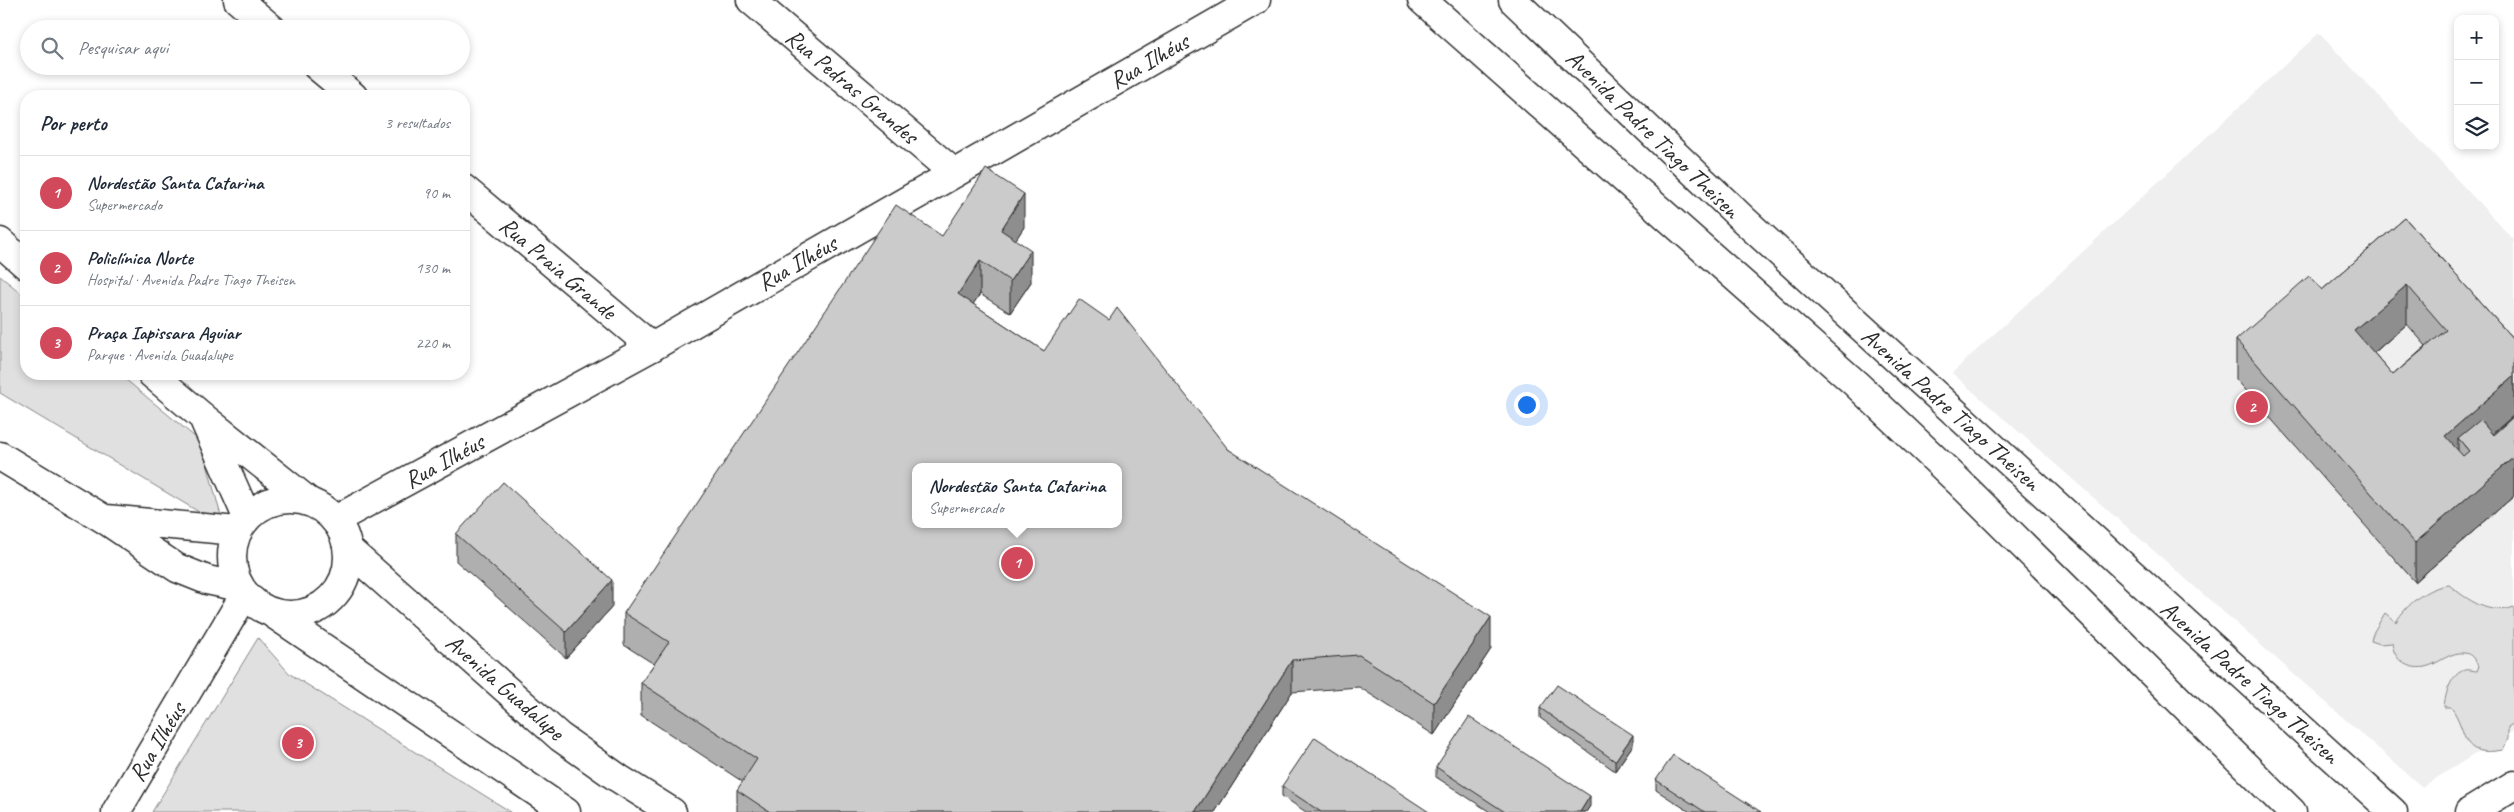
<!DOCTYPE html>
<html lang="pt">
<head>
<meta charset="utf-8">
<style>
  body { margin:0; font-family:Caveat,sans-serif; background:#f6f6f7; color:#1f2937 }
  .controls { position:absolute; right:15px; top:15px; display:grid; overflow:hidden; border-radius:10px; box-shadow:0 2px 8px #0003 }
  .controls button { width:45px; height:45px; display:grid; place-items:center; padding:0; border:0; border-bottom:1px solid #e0e1e3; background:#fff; color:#1f2937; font:25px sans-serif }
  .you { position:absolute; left:1526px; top:404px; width:18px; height:18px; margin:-12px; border:4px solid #fff; border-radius:50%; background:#1a73e8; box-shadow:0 0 0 8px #1a73e833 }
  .badge { display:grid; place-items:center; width:32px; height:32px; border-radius:50%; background:#d1495b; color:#fff; font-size:16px; font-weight:700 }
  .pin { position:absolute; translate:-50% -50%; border:2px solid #fff; box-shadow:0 1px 5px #0006 }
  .popup { position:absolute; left:912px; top:463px; width:210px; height:65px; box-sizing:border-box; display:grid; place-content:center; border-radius:10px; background:#fff; filter:drop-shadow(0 1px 4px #0005); font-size:16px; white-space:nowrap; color:#747a83 }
  .popup b { font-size:19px; color:#1f2937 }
  .popup::after { content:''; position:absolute; left:50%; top:100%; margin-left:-10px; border:10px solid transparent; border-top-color:#fff }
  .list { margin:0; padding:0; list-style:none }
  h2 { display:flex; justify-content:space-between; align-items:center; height:65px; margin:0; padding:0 20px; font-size:21px }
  h2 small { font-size:16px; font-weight:400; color:#747a83 }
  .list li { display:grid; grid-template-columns:32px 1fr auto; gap:15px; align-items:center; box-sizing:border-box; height:75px; padding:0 20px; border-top:1px solid #e0e1e3 }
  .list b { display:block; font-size:19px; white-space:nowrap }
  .list p { margin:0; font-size:16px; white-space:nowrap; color:#747a83 }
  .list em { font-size:16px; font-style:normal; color:#747a83 }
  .icon { flex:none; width:28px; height:28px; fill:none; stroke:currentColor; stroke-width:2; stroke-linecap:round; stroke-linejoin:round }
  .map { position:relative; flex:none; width:2514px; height:812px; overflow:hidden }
  .search { position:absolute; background:#fff; box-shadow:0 2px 8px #0003; left:20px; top:20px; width:450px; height:55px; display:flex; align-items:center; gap:12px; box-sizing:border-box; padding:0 18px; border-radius:28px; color:#747a83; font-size:19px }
  .panel { position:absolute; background:#fff; box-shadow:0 2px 8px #0003; left:20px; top:90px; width:450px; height:290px; border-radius:20px }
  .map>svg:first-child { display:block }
  .built { fill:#efefef }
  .green { fill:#e0e0e0; stroke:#868686 }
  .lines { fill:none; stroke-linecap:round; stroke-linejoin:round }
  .minor-casing { stroke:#2b2b2b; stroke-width:31 }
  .secondary-casing { stroke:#2b2b2b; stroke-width:31 }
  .primary-casing { stroke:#2b2b2b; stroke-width:31 }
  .minor { stroke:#fff; stroke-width:28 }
  .secondary { stroke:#fff; stroke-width:28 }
  .primary { stroke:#fff; stroke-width:28 }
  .wall { fill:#afafaf; stroke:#2b2b2b; fill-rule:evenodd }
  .shaded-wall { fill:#8e8e8e; stroke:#2b2b2b }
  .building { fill:#cbcbcb; stroke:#2b2b2b; fill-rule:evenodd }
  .labels { text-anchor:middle; stroke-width:4; stroke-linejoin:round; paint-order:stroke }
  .street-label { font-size:24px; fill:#2b2b2b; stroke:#fff }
</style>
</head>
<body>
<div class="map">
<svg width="2514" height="812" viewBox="0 0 2514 812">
  <rect width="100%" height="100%" fill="#fff"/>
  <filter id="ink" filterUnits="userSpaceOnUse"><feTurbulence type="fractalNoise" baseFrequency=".02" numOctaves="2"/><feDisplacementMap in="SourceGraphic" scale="10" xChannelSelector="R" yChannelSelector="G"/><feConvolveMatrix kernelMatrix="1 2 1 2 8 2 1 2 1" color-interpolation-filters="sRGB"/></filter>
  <g filter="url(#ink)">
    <path class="built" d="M2319,33L2514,240V730L2422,787L1952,373Z"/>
    <path class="green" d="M0,276L26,297V374H119L201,442L224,527L0,393Z
      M2449,585C2468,600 2490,616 2514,607V723L2508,727V739L2503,750C2458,758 2470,734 2451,707H2444C2445,695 2451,673 2465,670C2468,669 2474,671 2477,671L2479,666C2475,661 2472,654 2465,653C2450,651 2439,664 2425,667C2407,670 2394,660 2392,643L2380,644L2371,641L2373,633L2385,613L2396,622C2407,604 2427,587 2449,585Z
      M258,638L290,674L511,812H152Z"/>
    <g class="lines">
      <defs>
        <path id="minor" d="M238,0L272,29
          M751,0L954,173
          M1422,0L1856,384L1959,482L2292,812
          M1513,0L1745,221L2393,812
          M317,66L353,96
          M464,189L652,347
          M0,242L26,265
          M152,374L204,418L308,501
          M205,422L247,517
          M116,812L245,594"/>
        <path id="secondary" d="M0,456L104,519L177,568L207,580L240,587
          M232 557a58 58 0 1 1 116 0a58 58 0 1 1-116 0Z
          M106,519L237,531
          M335,520L652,347L1256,0
          M349,550L560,737L618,778L672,812
          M272,613L566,812"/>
        <path id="primary" d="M2470,812L2514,785"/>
      </defs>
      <use href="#minor" class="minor-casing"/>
      <use href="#secondary" class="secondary-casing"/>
      <use href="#primary" class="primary-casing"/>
      <use href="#minor" class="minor"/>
      <use href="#secondary" class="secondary"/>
      <use href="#primary" class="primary"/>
    </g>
    <path class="wall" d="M2405,218L2514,340V415L2492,434L2493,435L2514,416V496L2415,582L2236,379V340L2322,290ZM2407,324L2426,346L2393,375L2374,353Z
      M1024,227L1015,240L1031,282L1010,313L980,294L973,304L1044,351L1228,449L1491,649L1434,735L1359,687L1292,692L1215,812H737V790L743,782L641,715V683L654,664L624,645V613L942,236Z
      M456,534L612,607L566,658L456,561Z
      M1540,708L1633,745L1615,771L1540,718Z
      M1436,767L1590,806L1586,812H1490L1436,777Z
      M1656,780L1761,812H1690L1656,790Z
      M1282,786L1429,812H1306L1282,796Z"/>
    <path class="shaded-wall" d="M1024,194V227L1001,263V230Z
      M1031,250V282L1010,313V281Z
      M980,261V294L958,326V294Z
      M2407,285V324L2354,370V330Z
      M2514,376V415L2469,454V451L2458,438V464L2445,436Z
      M2514,457V496L2415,582V543Z
      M612,580V607L566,658V632Z
      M1491,617V649L1434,735V703Z
      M1292,660V692L1215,812H1195Z
      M1633,735V745L1615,771V761Z
      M1590,796V806L1586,812H1580Z"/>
    <path class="building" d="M986,169L1024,194L1001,230L1031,250L1010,281L980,261L958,294L1044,351L1079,299L1109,320L1117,308L1228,449L1491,617L1434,703L1359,655L1292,660L1195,812H770L737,790L757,759L641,683L669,642L624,613L896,205L942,236ZM916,467H1118V524H916Z
      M2405,218L2514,340V376L2445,436L2463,456L2469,451L2458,438L2480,420L2493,435L2514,416V457L2415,543L2236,340L2309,276L2322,290ZM2407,285L2446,330L2393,375L2354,330Z
      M503,482L612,580L566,632L456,534Z
      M1557,685L1633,735L1615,761L1540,708Z
      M1469,717L1590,796L1580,812H1505L1436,767Z
      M1315,737L1429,812H1321L1282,786Z
      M1673,755L1761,812H1705L1656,780Z"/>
  </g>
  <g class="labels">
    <g class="street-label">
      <text transform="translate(1149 61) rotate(-30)" y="8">Rua Ilhéus</text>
      <text transform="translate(852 86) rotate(40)" y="8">Rua Pedras Grandes</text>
      <text transform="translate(1653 134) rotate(44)" y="8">Avenida Padre Tiago Theisen</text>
      <text transform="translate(797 263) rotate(-30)" y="8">Rua Ilhéus</text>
      <text transform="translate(558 268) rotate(40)" y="8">Rua Praia Grande</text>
      <text transform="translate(1951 409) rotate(42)" y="8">Avenida Padre Tiago Theisen</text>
      <text transform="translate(444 461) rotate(-29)" y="8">Rua Ilhéus</text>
      <text transform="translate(2250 682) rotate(42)" y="8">Avenida Padre Tiago Theisen</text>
      <text transform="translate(505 687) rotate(41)" y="8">Avenida Guadalupe</text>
      <text transform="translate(157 742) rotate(-59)" y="8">Rua Ilhéus</text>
    </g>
  </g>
</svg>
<div class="controls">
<button>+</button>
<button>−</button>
<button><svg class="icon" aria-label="layers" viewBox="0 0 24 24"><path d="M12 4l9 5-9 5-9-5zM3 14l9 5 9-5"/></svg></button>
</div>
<div class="you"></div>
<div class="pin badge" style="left:1017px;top:563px">1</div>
<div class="popup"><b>Nordestão Santa Catarina</b>Supermercado</div>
<div class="pin badge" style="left:2252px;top:407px">2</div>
<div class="pin badge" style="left:298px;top:743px">3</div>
<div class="search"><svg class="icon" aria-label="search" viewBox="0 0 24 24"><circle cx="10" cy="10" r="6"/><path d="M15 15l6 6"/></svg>Pesquisar aqui</div>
<section class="panel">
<h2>Por perto<small>3 resultados</small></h2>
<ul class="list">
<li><span class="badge">1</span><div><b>Nordestão Santa Catarina</b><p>Supermercado</p></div><em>90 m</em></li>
<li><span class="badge">2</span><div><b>Policlínica Norte</b><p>Hospital · Avenida Padre Tiago Theisen</p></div><em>130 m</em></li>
<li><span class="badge">3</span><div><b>Praça Iapissara Aguiar</b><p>Parque · Avenida Guadalupe</p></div><em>220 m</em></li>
</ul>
</section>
</div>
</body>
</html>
